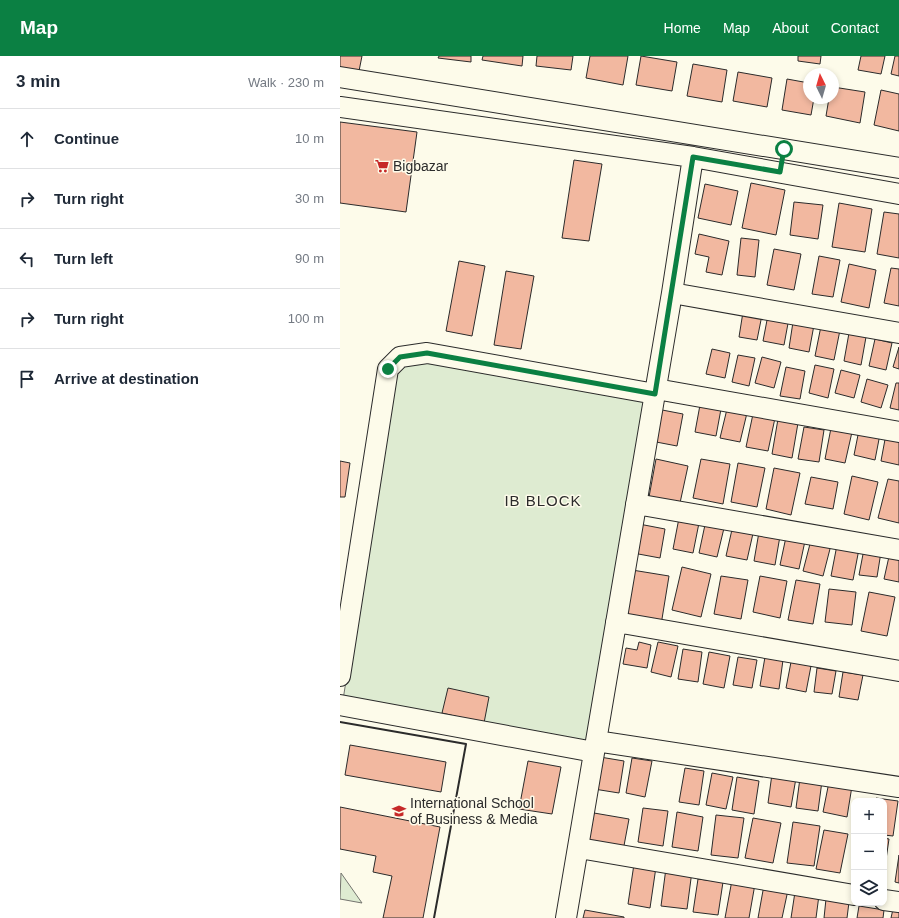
<!DOCTYPE html>
<html lang="en">
<head>
<meta charset="utf-8">
<style>
  body { margin:0; font-family:Helvetica,sans-serif; background:#f6f6f7; color:#1f2937 }
  .controls { position:absolute; right:12px; bottom:12px; display:grid; overflow:hidden; border-radius:8px; box-shadow:0 2px 6px #0003 }
  .controls button { width:36px; height:36px; display:grid; place-items:center; padding:0; border:0; border-bottom:1px solid #e0e1e3; background:#fff; color:#1f2937; font:20px sans-serif }
  .compass { position:absolute; left:463px; top:12px; width:36px; height:36px; border-radius:50%; background:#fff; box-shadow:0 2px 6px #0003; rotate:355deg }
  .stop { position:absolute; width:12px; height:12px; margin:-9px; border:3px solid #0b8043; border-radius:50%; background:#fff }
  .stop.end { background:#0b8043; border-color:#fff; box-shadow:0 1px 4px #0008 }
  .list { margin:0; padding:0; list-style:none }
  h2 { display:flex; justify-content:space-between; align-items:center; height:52px; margin:0; padding:0 16px; font-size:17px }
  h2 small { font-size:13px; font-weight:400; color:#747a83 }
  .list li { display:grid; grid-template-columns:26px 1fr auto; gap:12px; align-items:center; box-sizing:border-box; height:60px; padding:0 16px; border-top:1px solid #e0e1e3 }
  .list b { display:block; font-size:15px; white-space:nowrap }
  .list em { font-size:13px; font-style:normal; color:#747a83 }
  .icon { flex:none; width:22px; height:22px; fill:none; stroke:currentColor; stroke-width:2; stroke-linecap:round; stroke-linejoin:round }
  .map { position:relative; flex:none; width:559px; height:862px; overflow:hidden }
  header { display:flex; align-items:center; gap:24px; box-sizing:border-box; height:56px; padding:0 20px; background:#0b8043; color:#fff }
  header strong { font-size:19px }
  nav { display:flex; gap:22px; margin-inline-start:auto; font-size:14px }
  main { display:flex }
  aside { flex:1; background:#fff }
  .map>svg:first-child { display:block }
  .green { fill:#deebd1; stroke:#74746e }
  .building { fill:#f2b8a0; stroke:#2b2b2b }
  .lines { fill:none; stroke-linecap:round; stroke-linejoin:round }
  .minor-casing { stroke:#2b2b2b; stroke-width:22 }
  .minor { stroke:#fdfbea; stroke-width:20 }
  .wall { stroke:#2b2b2b; stroke-width:2 }
  .route { stroke:#0b8043; stroke-width:5 }
  .labels { text-anchor:middle; stroke-width:3; stroke-linejoin:round; paint-order:stroke }
  .poi-label { font-size:14px; fill:#2b2b2b; stroke:#fdfbea; text-anchor:start }
  .neighbourhood-label { font-size:15px; letter-spacing:1px; fill:#2b2b2b; stroke:#fdfbea }
</style>
</head>
<body>
<header>
<strong>Map</strong>
<nav><a>Home</a><a>Map</a><a>About</a><a>Contact</a></nav>
</header>
<main>
<aside>
<h2>3 min<small>Walk · 230 m</small></h2>
<ul class="list">
<li><svg class="icon" aria-label="ahead" viewBox="0 0 24 24"><path d="M12 20V5M6 11l6-6 6 6"/></svg><div><b>Continue</b></div><em>10 m</em></li>
<li><svg class="icon" aria-label="right" viewBox="0 0 24 24"><path d="M7 20v-9h11M14 6l5 5-5 5"/></svg><div><b>Turn right</b></div><em>30 m</em></li>
<li><svg class="icon" aria-label="left" viewBox="0 0 24 24"><path d="M17 20v-9H6M10 6l-5 5 5 5"/></svg><div><b>Turn left</b></div><em>90 m</em></li>
<li><svg class="icon" aria-label="right" viewBox="0 0 24 24"><path d="M7 20v-9h11M14 6l5 5-5 5"/></svg><div><b>Turn right</b></div><em>100 m</em></li>
<li><svg class="icon" aria-label="arrive" viewBox="0 0 24 24"><path d="M6 21V4h12l-3 4 3 4H6"/></svg><div><b>Arrive at destination</b></div></li>
</ul>
</aside>
<div class="map">
<svg width="559" height="862" viewBox="0 0 559 862">
  <rect width="100%" height="100%" fill="#fdfbea"/>
  <path class="green" d="M87,303L311,339L249,687L3,644L54,318L64,307Z
    M1,817L22,847L0,843Z"/>
  <path class="building" d="M0,0H22L19,15L0,12Z
    M99,0H131V6L98,2Z
    M143,0H183L182,10L142,4Z
    M197,0H233L231,14L196,10Z
    M250,0H288L283,29L246,22Z
    M301,0L337,6L332,35L296,29Z
    M458,0H481L480,8L458,5Z
    M521,0H545L541,18L518,14Z
    M555,0H559V20L551,18Z
    M353,8L387,14L382,46L347,40Z
    M398,16L432,22L427,51L393,45Z
    M447,23L469,27V42H474L471,59L442,54Z
    M493,31L525,36L520,67L486,60L489,42H493Z
    M541,34L559,38V75L534,69Z
    M0,66L77,76L66,156L0,147Z
    M234,104L262,108L249,185L222,182Z
    M411,127L445,134L436,179L402,172Z
    M365,128L398,135L391,169L358,162Z
    M454,146L483,149L478,183L450,179Z
    M499,147L532,153L525,196L492,191Z
    M544,156L559,158V202L537,198Z
    M359,178L389,185L382,219L366,216L369,201L355,198Z
    M401,182L419,184L415,221L397,219Z
    M434,193L461,198L454,234L427,229Z
    M479,200L500,204L493,241L472,238Z
    M119,205L145,210L132,280L106,275Z
    M509,208L536,214L529,252L501,246Z
    M551,212L559,213V250L544,247Z
    M166,215L194,220L181,293L154,289Z
    M403,256L422,259L417,284L399,281Z
    M428,259L449,262L444,289L423,285Z
    M453,266L474,269L469,296L449,292Z
    M481,270L500,274L494,304L475,300Z
    M509,277L526,281L521,309L504,305Z
    M535,283L552,287L546,314L529,310Z
    M559,291V313L553,311Z
    M372,293L390,297L385,322L366,318Z
    M398,299L415,302L409,330L392,326Z
    M422,301L441,306L434,332L415,327Z
    M475,309L494,313L488,342L469,337Z
    M446,311L465,315L460,343L440,340Z
    M501,314L520,319L514,342L495,337Z
    M527,323L548,329L541,352L521,346Z
    M556,327H559V354L550,352Z
    M360,349L381,353L376,380L355,376Z
    M317,353L343,358L337,390L311,385Z
    M387,353L407,357L400,386L380,382Z
    M413,358L435,362L428,395L406,391Z
    M438,363L458,367L452,402L432,398Z
    M464,371L484,374L479,406L458,403Z
    M491,372L512,376L505,407L485,403Z
    M519,374L540,378L535,404L514,399Z
    M546,378L559,381V409L541,405Z
    M316,403L348,410L340,447L309,441Z
    M361,403L390,408L383,448L353,442Z
    M0,405L10,407L5,441H0Z
    M398,407L425,412L417,451L391,446Z
    M434,412L460,417L451,459L426,453Z
    M512,420L538,426L529,464L504,458Z
    M471,421L498,426L493,453L465,448Z
    M548,423L559,425V467L538,462Z
    M339,462L359,467L353,497L333,493Z
    M366,464L385,468L377,501L359,497Z
    M299,468L325,473L320,502L293,497Z
    M393,469L414,473L407,504L386,500Z
    M419,476L440,480L435,509L414,505Z
    M446,481L465,485L459,513L440,509Z
    M471,484L491,489L483,520L463,515Z
    M497,489L519,493L513,524L491,520Z
    M524,493L541,496L537,521L519,519Z
    M550,496L559,498V526L544,523Z
    M342,511L371,518L361,561L332,554Z
    M292,514L329,520L321,569L284,563Z
    M381,520L408,524L401,563L374,558Z
    M420,520L447,525L440,562L413,556Z
    M456,524L480,528L473,568L448,564Z
    M489,533L516,536L512,569L485,566Z
    M529,536L555,541L547,580L521,575Z
    M299,586L311,589L307,612L283,608L286,592L297,594Z
    M318,586L338,590L331,621L311,616Z
    M343,593L362,596L358,626L338,623Z
    M369,596L390,600L384,632L363,628Z
    M398,601L417,604L412,632L393,629Z
    M425,601L443,604L439,633L420,630Z
    M451,606L471,610L466,636L446,632Z
    M477,612L496,615L492,638L474,636Z
    M503,616L523,619L518,644L499,641Z
    M108,632L149,641L144,667L102,657Z
    M10,689L106,706L101,736L5,719Z
    M260,701L284,705L279,737L254,733Z
    M292,702L312,705L305,741L286,737Z
    M188,705L221,711L212,758L179,753Z
    M345,712L364,715L359,749L339,746Z
    M372,717L393,721L386,753L366,749Z
    M432,718L456,722L451,751L428,747Z
    M397,721L419,725L414,758L392,754Z
    M460,722L482,725L478,755L456,752Z
    M489,726L512,730L507,761L483,756Z
    M536,742L558,745L553,780L544,779V745H536Z
    M0,751L100,771L83,862H43L52,820L33,816L36,800L0,793Z
    M303,752L328,755L323,790L298,786Z
    M337,756L363,761L358,795L332,791Z
    M254,757L289,763L283,795L248,789Z
    M376,759L404,762L398,802L371,799Z
    M413,762L441,767L433,807L405,802Z
    M453,766L480,770L474,810L447,807Z
    M484,774L508,778L500,817L476,813Z
    M544,782L549,783L544,817Z
    M559,799V827L555,826Z
    M294,808L316,811L310,852L288,848Z
    M326,812L352,815L347,853L321,850Z
    M358,823L383,826L378,859L353,856Z
    M392,824L415,828L409,862H385Z
    M424,829L448,834L442,862H418Z
    M455,836L479,839L476,862H451Z
    M486,843L509,846L507,862H484Z
    M519,850L544,854L543,862H517Z
    M553,853L559,854V862H551Z
    M245,854L284,861V862H243Z"/>
  <g class="lines">
    <defs>
      <path id="minor" d="M0,21L559,112
        M0,51L353,101L559,138
        M332,237L559,277
        M316,333L559,376
        M296,448L559,494
        M276,566L559,615
        M0,620L48,313L60,301L87,297L315,338
        M0,649L254,696
        M256,685L559,731
        M239,792L514,839
        M544,844L559,846
        M226,862L332,237L353,101"/>
    </defs>
    <use href="#minor" class="minor-casing"/>
    <use href="#minor" class="minor"/>
    <path class="wall" d="M0,666L126,688L94,862"/>
  </g>
  <g class="lines">
    <path class="route" d="M48,313L60,301L87,297L315,338L353,101L440,116L444,93"/>
  </g>
  <defs>
    <symbol id="supermarket-bare" viewBox="-9 -9 18 18"><path d="M-6-5.5h2.5l.6 2H6L4.5 2H-2.5L-4.4-4H-6ZM-1.5 3.2a1.3 1.3 0 1 0 .1 0ZM3 3.2a1.3 1.3 0 1 0 .1 0Z" fill="#c62828" stroke="#fdfbea" stroke-width="2.5" paint-order="stroke"/></symbol>
    <symbol id="university-bare" viewBox="-9 -9 18 18"><path d="M0-5L7-2L0 1L-7-2ZM-4 1L0 2.5L4 1V4Q0 6-4 4Z" fill="#c62828" stroke="#fdfbea" stroke-width="2.5" paint-order="stroke"/></symbol>
  </defs>
  <g fill-rule="evenodd">
    <use href="#supermarket-bare" x="32" y="100" width="20" height="20"/>
    <use href="#university-bare" x="49" y="745" width="20" height="20"/>
  </g>
  <g class="labels">
    <g class="poi-label">
      <text x="53" y="115">Bigbazar</text>
      <text x="70" y="752">International School<tspan x="70" dy="16">of Business &amp; Media</tspan></text>
    </g>
    <g class="neighbourhood-label">
      <text x="203" y="450">IB BLOCK</text>
    </g>
  </g>
</svg>
<div class="controls">
<button>+</button>
<button>−</button>
<button><svg class="icon" aria-label="layers" viewBox="0 0 24 24"><path d="M12 4l9 5-9 5-9-5zM3 14l9 5 9-5"/></svg></button>
</div>
<svg class="compass" viewBox="-18 -18 36 36"><path d="M0-13l5 13h-10z" fill="#e53935"/><path d="M0 13l5-13h-10z" fill="#747a83"/></svg>
<div class="stop" style="left:444px;top:93px"></div>
<div class="stop end" style="left:48px;top:313px"></div>
</div>
</main>
</body>
</html>
